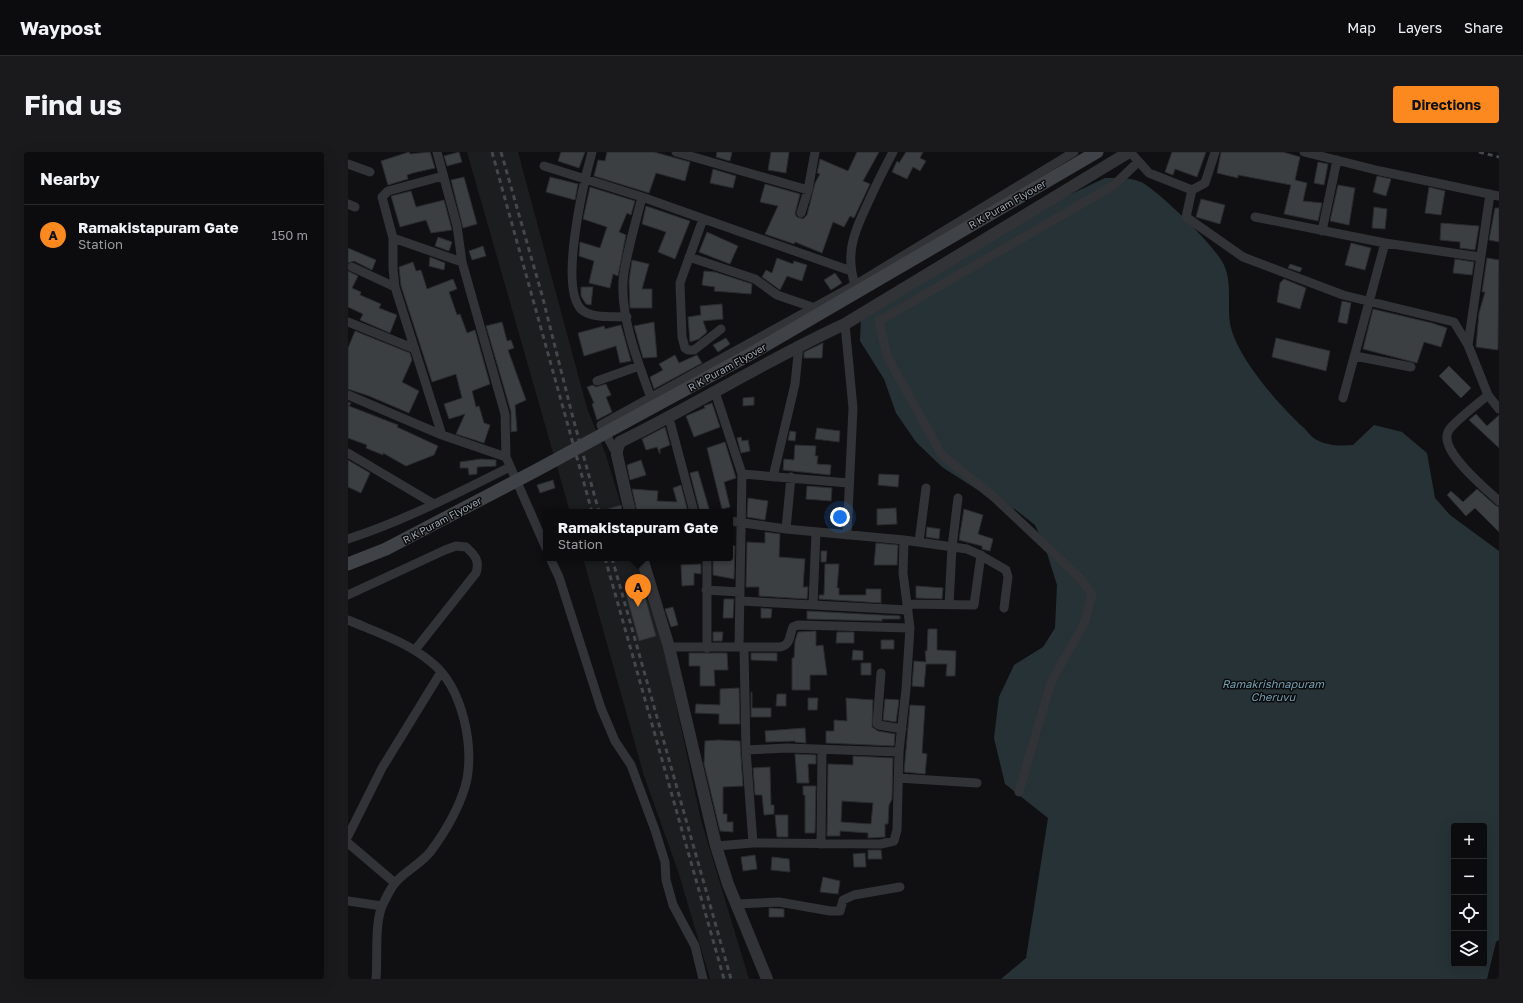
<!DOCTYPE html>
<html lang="en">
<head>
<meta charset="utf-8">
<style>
  body { margin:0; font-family:"Golos Text",sans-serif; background:#1a1a1c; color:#f1f3f6 }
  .controls { position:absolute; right:12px; bottom:12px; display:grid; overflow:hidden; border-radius:4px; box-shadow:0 4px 16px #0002 }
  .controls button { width:36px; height:36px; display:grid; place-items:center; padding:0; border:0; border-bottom:1px solid #2c2c2e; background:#0c0c0e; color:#f1f3f6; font:20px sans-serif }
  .you { position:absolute; left:492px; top:365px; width:14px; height:14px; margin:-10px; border:3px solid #fff; border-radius:50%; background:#1a73e8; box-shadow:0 0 0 6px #1a73e833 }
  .badge { display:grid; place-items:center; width:26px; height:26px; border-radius:50%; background:#fb891f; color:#111; font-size:13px; font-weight:700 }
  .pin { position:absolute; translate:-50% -33px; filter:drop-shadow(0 1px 2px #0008) }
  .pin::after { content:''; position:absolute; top:21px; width:14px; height:12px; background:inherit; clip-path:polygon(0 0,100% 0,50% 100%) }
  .popup { position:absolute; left:195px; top:357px; width:190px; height:52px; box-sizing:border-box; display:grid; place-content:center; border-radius:4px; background:#0c0c0e; filter:drop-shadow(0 1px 3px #0005); font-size:13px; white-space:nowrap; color:#9a9b9e }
  .popup b { font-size:15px; color:#f1f3f6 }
  .popup::after { content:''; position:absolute; left:50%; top:100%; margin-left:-8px; border:8px solid transparent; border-top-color:#0c0c0e }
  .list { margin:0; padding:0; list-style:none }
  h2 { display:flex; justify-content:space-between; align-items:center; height:52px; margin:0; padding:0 16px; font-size:17px }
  h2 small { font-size:13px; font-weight:400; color:#9a9b9e }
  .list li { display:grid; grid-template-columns:26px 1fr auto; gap:12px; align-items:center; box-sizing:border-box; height:60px; padding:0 16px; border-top:1px solid #2c2c2e }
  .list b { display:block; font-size:15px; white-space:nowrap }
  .list p { margin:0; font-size:13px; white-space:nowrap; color:#9a9b9e }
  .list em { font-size:13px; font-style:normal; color:#9a9b9e }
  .icon { flex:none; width:22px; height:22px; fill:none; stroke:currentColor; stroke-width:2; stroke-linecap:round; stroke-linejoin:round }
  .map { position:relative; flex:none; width:1151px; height:827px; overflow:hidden; border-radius:4px }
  header { display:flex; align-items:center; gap:24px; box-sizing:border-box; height:56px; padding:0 20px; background:#0c0c0e; border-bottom:1px solid #2c2c2e }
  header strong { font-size:19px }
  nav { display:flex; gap:22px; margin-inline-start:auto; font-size:14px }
  .intro { display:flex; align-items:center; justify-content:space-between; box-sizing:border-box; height:96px; padding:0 24px }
  h1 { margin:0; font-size:28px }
  .button { padding:10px 18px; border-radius:4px; background:#fb891f; color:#111; font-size:14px; font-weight:700 }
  main { display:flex; gap:24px; padding:0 24px }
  aside { flex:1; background:#0c0c0e; border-radius:4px; box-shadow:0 4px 16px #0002 }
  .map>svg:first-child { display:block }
  .built { fill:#1c1d1f }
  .water { fill:#263236; fill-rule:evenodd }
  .building { fill:#3c3f42; stroke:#2a2b2e; fill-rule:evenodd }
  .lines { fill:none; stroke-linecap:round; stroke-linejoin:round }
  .minor { stroke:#313337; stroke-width:9 }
  .tertiary { stroke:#313337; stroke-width:12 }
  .rail { stroke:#44474c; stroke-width:3; stroke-dasharray:5 4; stroke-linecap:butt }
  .secondary-bridge { stroke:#3f4247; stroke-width:13 }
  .labels { text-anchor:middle; stroke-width:3; stroke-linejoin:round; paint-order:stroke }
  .street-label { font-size:10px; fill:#a0aab3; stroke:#0b0b0d }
  .water-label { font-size:11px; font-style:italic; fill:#75a0b1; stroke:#0b0b0d }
</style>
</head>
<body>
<header>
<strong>Waypost</strong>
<nav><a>Map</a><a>Layers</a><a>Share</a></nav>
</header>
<div class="intro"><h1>Find us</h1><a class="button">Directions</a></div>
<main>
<aside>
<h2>Nearby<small></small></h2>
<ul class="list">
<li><span class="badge">A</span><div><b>Ramakistapuram Gate</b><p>Station</p></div><em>150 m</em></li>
</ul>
</aside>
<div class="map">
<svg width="1151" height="827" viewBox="0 0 1151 827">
  <rect width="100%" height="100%" fill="#101012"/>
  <path class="built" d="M119,0H170L239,256L258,303L275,360H222Z
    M235,406H289L313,483L353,668L401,827H362L330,719L296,624Z"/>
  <path class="water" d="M757,26C769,26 782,25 793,30C811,39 868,95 876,113C885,133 878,157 883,176C892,209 931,253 956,276C960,280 964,286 969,288C980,294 993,294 1005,293L1026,273L1054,280L1079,301L1087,346L1102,363L1151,399V788L1148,790L1139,827H653L678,806L700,666L657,632L646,586L651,545L666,513L695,495L707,476L709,433L697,395L687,373L668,358L639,344L594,315L568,290L548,261L536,227L512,189L513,163L700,53ZM1106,674H1136V812H1106Z"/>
  <path class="building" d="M61,0L62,2L82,0L87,16L65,21L59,23L60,27L40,33L33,9Z
    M111,0L114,10L99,14L96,4Z
    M213,0H237L231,16L210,9Z
    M259,0H306L342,10L337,29L308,21L301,41L246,24L250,8L257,9Z
    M369,0H384L382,9L368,5Z
    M423,0H441L438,21L420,18Z
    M509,0H531L515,29L522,32L506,66L502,64L496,75L485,70L474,101L447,90L446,92L417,82L430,54L412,50L417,32L452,42L447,62L449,65L455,67L459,63L467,31L472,22L469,21L472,7L500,19Z
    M558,0H575L572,6L578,9L572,19L565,15L559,27L544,20L549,9L551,11Z
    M824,0H858L849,25L827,17L825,23L817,20Z
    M873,0H935L952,5L947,28L959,31L955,49L974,51L970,69L936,62L943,33L890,23V26L869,21Z
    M970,10L980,12L976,33L966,31Z
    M365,17L388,24L385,36L362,31Z
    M1029,24L1043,27L1038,44L1025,40Z
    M116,25L129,72L115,76L103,28Z
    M202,25L230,32L227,48L198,40Z
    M990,33L1007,36L1001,73L982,69Z
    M242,35L287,49L283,63L279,61L271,80L278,83L270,124L265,122L262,136L241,131L246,109L231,104L232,90L252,96L259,75L235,67Z
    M1081,35L1097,39L1093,63L1077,61Z
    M63,39L68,55L96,48L104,78L83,81L78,68L52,75L43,44Z
    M853,47L877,53L872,72L848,65Z
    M298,54L342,69L327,107L310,100L318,80L294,72Z
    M1026,55L1039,57L1037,77L1024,76Z
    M1147,56H1151V90L1141,88Z
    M1093,71L1131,74L1127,98L1112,96V90L1092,88Z
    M359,80L390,94L382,112L351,100Z
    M90,85L104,90L101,99L87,94Z
    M1003,91L1023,96L1017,118L997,113Z
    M135,94L138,104L124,108L121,99Z
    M0,96L28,108L24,118L6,109L0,111Z
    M82,105L97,111L96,118L81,114Z
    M429,106L445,112L446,109L459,113L454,129L439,124L432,138L414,125L418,118L424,121Z
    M1139,106L1151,108L1150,198L1128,195L1131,161L1137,140H1134Z
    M1107,107L1126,110L1124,123L1105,121Z
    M284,108L301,112L294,137H304V156H282L281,129Z
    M65,110L68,119L73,118L79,137L105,127L109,137L101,140L109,163L112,162L119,181L127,178L142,232L124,239L128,255L131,254L136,271L142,273L136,291L108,282L117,262L101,267L96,252L114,246L108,222L84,230L53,134L51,115Z
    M942,112L954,116L952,120L940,116Z
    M0,119L10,124L4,136L13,140L12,143L33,152L31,156L49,163L42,181L12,168L15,162L0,155Z
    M356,119L367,120L404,132L403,142L366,139L367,135L354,133Z
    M487,121L494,131L483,138L476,128Z
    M936,127L958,136L952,157L929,150L932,131Z
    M233,135H245L243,153L238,152L233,144Z
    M994,149L1003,151L999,172L990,170Z
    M374,152L375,167L355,169L359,180L351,187L342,190L340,165L353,163L352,154Z
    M1025,157L1084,171L1099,176L1093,195L1076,190L1069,211L1015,197Z
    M154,170L159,189L163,188L166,196L160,198L178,248L167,253L169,279L163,280V260L138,174Z
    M306,170L309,205L295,206L286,174Z
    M273,173L283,209L272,211L268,194L236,204L230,181L256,174L257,177Z
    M7,179L62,201L64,208L54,230L71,239L61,261L21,244L0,237V196Z
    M378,186L382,192L370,200L365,193Z
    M928,186L982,199L978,219L924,205Z
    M475,191L474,206H456V200Z
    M327,203L331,211L349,203L354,211L306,237L302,225L315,218L311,212Z
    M1101,214L1123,236L1113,246L1091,224Z
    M258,232L263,243L258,245L264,260L249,268L244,252L246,251L239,235L245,233L248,235Z
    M406,245V253L395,254V246Z
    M0,250L3,251L1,254L50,273L49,275L90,294L86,303L58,314L35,301V303L18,296L19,293L0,286Z
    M364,251L372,275L346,285L338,264L357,256L356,254Z
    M1128,262L1139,274L1151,263V296L1121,268Z
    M317,275L322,293L312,297V302L309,295L298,298L294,287Z
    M469,276L492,279L491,290L467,287Z
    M442,279L448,280L447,289L440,288Z
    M393,285L394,289L400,288L402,299L393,301L389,286Z
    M377,290L388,326L376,330L382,355L374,357L359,296Z
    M447,293L468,294L467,304H470L469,312L483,313L482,323L435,318L436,307L446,308Z
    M133,307L148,308V314L129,315V322L121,323L120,316H112V310Z
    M0,308L22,321L13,341L0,335Z
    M293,308L298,323L282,328L279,313Z
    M350,319L362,360H352L342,321Z
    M531,322L551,323L550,335L530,333Z
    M205,328L207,336L192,341L189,333Z
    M333,333L340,360H289L284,337L310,339L309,349L329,350L325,336Z
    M459,334L484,336L483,349L458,347Z
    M1129,337L1147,353L1151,355V380L1127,356L1118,364L1099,343L1103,339L1115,350Z
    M400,346L420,349L417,368L399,365Z
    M273,353L274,359H259V357Z
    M548,356L549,372L529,373V357Z
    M616,357L635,363L630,382L645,387L642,399L634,397V394L611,388Z
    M579,375L592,377L591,387L578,385Z
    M417,380L432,382L431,405L457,407L455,435H460L459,447L411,444V435H398L399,390L417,391Z
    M528,391L550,393L549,413H526Z
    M382,393L387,394L386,427L365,423V406H382Z
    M473,399H479L478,410H473Z
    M353,412V422L346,421V433L334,434L333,413Z
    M477,412H491L489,436H491V443H518V437H533V451L471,447V443H476Z
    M568,434L595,436L594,447L568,446Z
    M295,437L308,484L291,489L278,442Z
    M376,447H386L385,466H375Z
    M325,455L330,473L323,475L317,457Z
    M413,456L424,457L423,466H413Z
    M459,459L552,464V467H534V469L459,467Z
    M580,477H589V498L608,499L607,524H598L599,512H578L576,535L564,534L566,509L578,510L577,499H579Z
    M468,479V494L475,493L479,523H462V538H444V506H446L447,489L450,480Z
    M365,480H375L374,489H365Z
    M489,480H506V491H488Z
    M533,488H546V497H533Z
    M505,498L515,499V508H504Z
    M341,501H379L380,518H366L367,534H352V514H341Z
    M403,501H429V509L403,508Z
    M513,511H523V523H513Z
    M391,536L392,572H371V562L347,561L348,552L372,553V537Z
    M403,540H404V556H423V565H403Z
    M429,542H438V554H428Z
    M460,546H470L469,558H460Z
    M498,546L525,548L524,575L530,579L547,582L546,594L478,591V579H486V568L499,569Z
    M537,547L551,548L548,570L535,568Z
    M562,553L577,554L574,601L579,602L577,622L556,620Z
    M457,576L458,591L447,590V589L418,590L417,579Z
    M370,588L392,589L395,634L375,635V662H379V670H385V680L372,679L356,612L357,589Z
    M447,602L468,603V612H460L461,631H449Z
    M505,604L545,606L544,647L541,653L540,672H537V685L520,686V681L492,679V684H479L480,612L505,613ZM494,649L525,651L523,672L493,670Z
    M422,615L423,653H426V662L416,663L414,643H407L405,616Z
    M455,634H468L467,681H457V643H455Z
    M427,663H440V685H429Z
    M520,698H533L534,707H520Z
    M517,701L518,715H506L505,702Z
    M407,703L409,717L395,719L393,705Z
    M424,705L441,707L442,720L423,718Z
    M475,725L492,729L490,742L472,740Z
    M421,756L436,757V765H421Z"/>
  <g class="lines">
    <path class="minor" d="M89,0L109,74L114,110L157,262L158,305L198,396
      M244,0C236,29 210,137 234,158C245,167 265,164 279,165
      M328,0L460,38
      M782,0L801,21L844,38
      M867,0L857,31L844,38L838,65L895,105L995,143L1106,170L1120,193L1140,243L1151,257
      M956,0L1032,19L1151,44
      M0,12L22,20
      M196,14L294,45L503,119
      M294,45C288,70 277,105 275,129C273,168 290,210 303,246
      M0,52L7,55
      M453,61L460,38L467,0
      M907,65L1037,91L1132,105
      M355,67L332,131L334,185L337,196L340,198H346L373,177
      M974,79L989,8
      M45,86L114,110
      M341,105L407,127L429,143L464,155
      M4,115L47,135
      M507,133C497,102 506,80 519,53C527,35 536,17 545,0
      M0,170L67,197
      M497,172L505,256L499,383
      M1120,193L1142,42
      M1007,204L1063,215
      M249,229L291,214
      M367,240L394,322L391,494
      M0,243L94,283L158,305
      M1140,243C1131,251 1107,269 1101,278C1088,297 1138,337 1151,349
      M995,246L1037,91
      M321,266L346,360
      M94,283L47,135L45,117V86L34,45L40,39L95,24
      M0,301L86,352
      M269,303L253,273L507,133L726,0
      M394,322L501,331
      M425,325L447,232L451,193
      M382,369L438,377L556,388L619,397L630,402L658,418L660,425L656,456
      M438,377L443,325
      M0,387C56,369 109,341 162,315
      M571,390L578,336
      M202,406L211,425L253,556L267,589L283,613L307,678L317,710L318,728L325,753L347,794L355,827
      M359,406V496
      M358,438L392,440
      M0,443L97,398L108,394L118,395C127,403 132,409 128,421L67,498
      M392,449L560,458
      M465,452L468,380
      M559,452L626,453L633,403
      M601,453L604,395L610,346
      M0,468C28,480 59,490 83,510C115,535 128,598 117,635C110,658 97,680 83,699C73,712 57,719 47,731C42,737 38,746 35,752C26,770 30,806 28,827
      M321,495H432C443,493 441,484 445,475L450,473L562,476
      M396,495L398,598L405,691
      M533,521L529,572L531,573L554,577
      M398,598L439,596L551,600
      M550,626L629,631
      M671,640L703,530L737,470L744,442L733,427L647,346L594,303L539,204L531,169L766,33L790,10
      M0,684L34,616L93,520
      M0,691L47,731
      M473,692L474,598
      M368,694L405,691L533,692L546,689L549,678L551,600L558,537L562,476L555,421L556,388
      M0,749L34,754
      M388,752L431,750L482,759H492L495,748L506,743L552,735"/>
    <path class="tertiary" d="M282,360L269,303V298L272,290C348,253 420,207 497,172L781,0
      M294,406L321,495L368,694L380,732L419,827"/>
    <path class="rail" d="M144,0L244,360
      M153,0L194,143L225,266L251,360
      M1131,0L1151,5
      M257,406L376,827
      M264,406L383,827"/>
    <path class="secondary-bridge" d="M0,412L38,397L187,319L399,204L749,0"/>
  </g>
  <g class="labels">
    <g class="street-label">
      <text transform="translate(659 52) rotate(-30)" y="4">R K Puram Flyover</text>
      <text transform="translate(379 215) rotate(-29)" y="4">R K Puram Flyover</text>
      <text transform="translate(94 368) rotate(-28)" y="4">R K Puram Flyover</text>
    </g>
    <g class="water-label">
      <text x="925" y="536">Ramakrishnapuram<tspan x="925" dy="13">Cheruvu</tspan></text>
    </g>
  </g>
</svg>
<div class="controls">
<button>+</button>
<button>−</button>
<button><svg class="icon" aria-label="locate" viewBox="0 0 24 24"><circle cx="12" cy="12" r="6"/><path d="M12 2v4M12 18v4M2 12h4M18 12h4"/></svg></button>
<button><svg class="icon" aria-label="layers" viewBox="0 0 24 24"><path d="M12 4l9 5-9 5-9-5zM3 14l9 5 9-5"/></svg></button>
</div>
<div class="you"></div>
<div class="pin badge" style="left:290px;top:455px">A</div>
<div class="popup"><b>Ramakistapuram Gate</b>Station</div>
</div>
</main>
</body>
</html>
